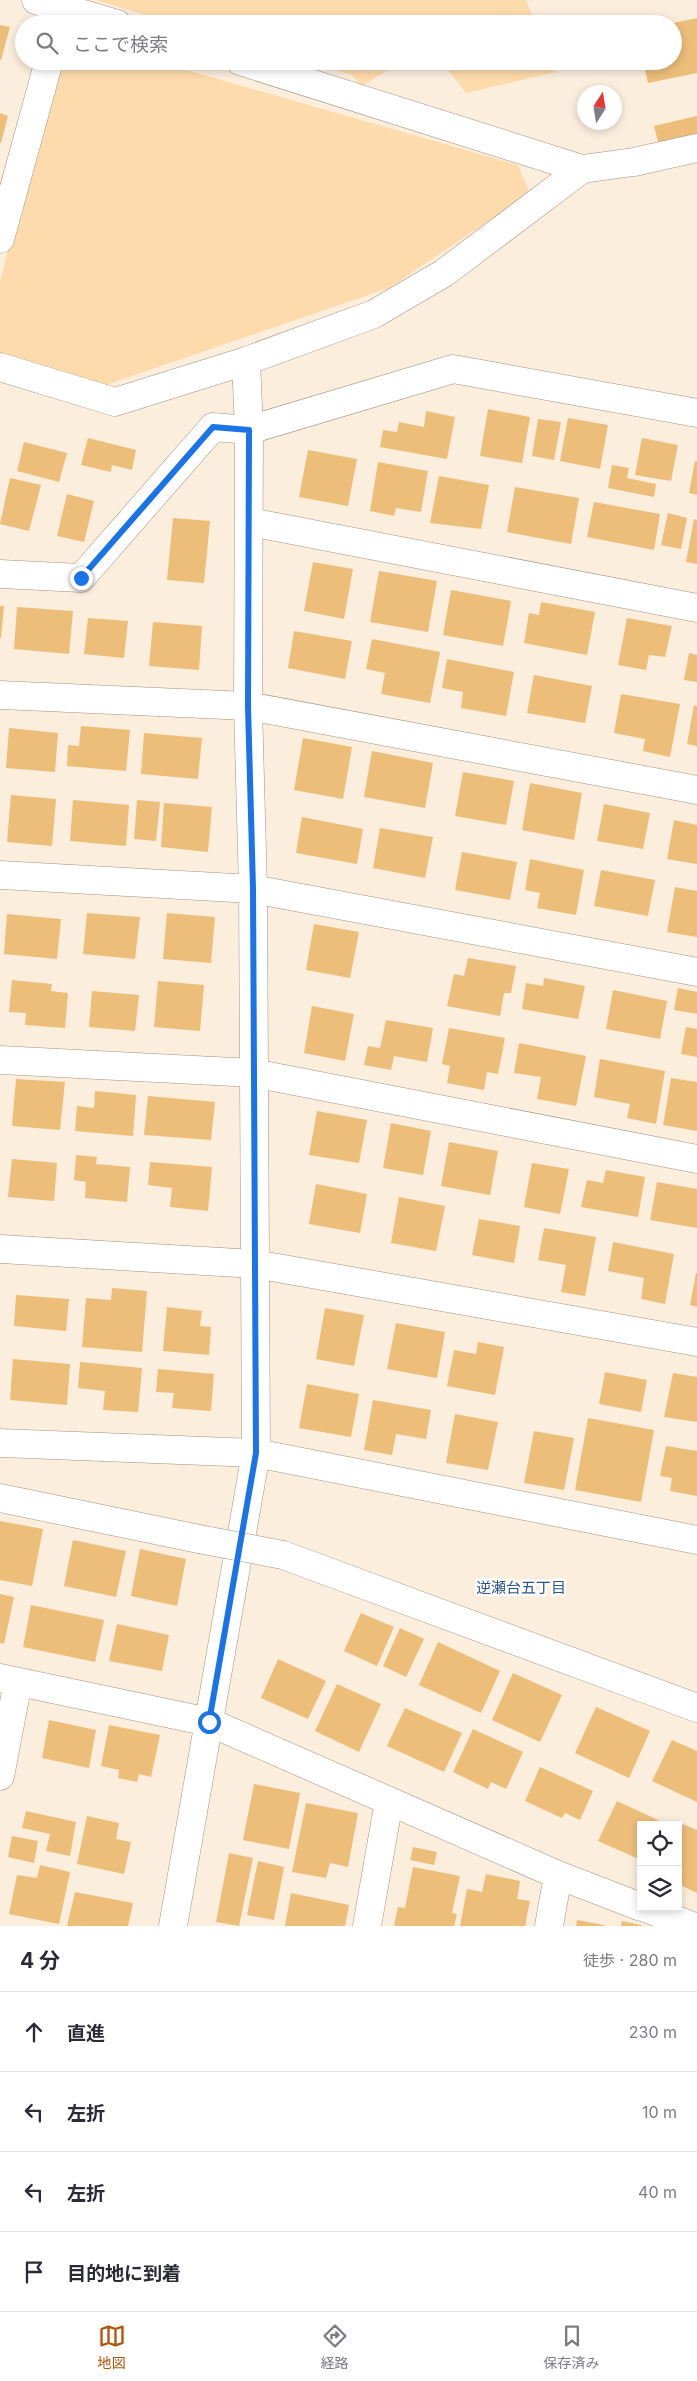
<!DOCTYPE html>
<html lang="ja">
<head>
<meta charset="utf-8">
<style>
  body { margin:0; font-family:Inter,"Noto Sans JP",sans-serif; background:#f2f2f3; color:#2b2b33 }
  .controls { position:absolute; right:15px; bottom:15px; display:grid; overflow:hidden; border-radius:0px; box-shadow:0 2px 8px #0003 }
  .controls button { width:45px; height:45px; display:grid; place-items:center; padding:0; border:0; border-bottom:1px solid #e1e1e2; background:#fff; color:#2b2b33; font:25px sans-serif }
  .compass { position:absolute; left:577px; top:85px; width:45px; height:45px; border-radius:50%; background:#fff; box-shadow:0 2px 8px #0003; rotate:12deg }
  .stop { position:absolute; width:15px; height:15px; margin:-11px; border:4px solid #1a73e8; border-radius:50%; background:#fff }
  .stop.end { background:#1a73e8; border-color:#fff; box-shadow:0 1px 5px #0008 }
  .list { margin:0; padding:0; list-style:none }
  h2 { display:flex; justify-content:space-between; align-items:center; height:65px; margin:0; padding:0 20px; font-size:21px }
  h2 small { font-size:16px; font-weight:400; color:#7c7c81 }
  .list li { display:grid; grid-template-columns:32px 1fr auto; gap:15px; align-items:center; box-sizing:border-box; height:80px; padding:0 20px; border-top:1px solid #e1e1e2 }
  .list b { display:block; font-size:19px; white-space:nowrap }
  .list em { font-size:16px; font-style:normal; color:#7c7c81 }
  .icon { flex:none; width:28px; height:28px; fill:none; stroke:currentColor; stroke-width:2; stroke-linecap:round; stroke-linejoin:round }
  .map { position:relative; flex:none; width:697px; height:1926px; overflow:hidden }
  .search { position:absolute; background:#fff; box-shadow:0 2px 8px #0003; left:15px; right:15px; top:15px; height:55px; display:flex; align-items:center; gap:12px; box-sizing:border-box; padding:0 18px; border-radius:28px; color:#7c7c81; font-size:19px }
  .sheet { height:385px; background:#fff }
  nav { display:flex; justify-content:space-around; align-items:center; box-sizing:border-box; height:70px; border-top:1px solid #e1e1e2; background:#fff; font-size:14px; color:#7c7c81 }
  nav a { display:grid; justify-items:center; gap:2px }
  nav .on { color:#b45309 }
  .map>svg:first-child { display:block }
  .green { fill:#fddbac }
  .building { fill:#edbd7a }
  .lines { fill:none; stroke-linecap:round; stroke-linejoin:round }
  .minor-casing { stroke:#a09383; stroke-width:29 }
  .minor { stroke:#fff; stroke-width:28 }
  .minor-bridge-casing { stroke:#a09383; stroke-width:29; stroke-linecap:butt }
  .minor-bridge { stroke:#fff; stroke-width:28 }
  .route { stroke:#1a73e8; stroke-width:6 }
  .labels { text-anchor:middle; stroke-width:5; stroke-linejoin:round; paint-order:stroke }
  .neighbourhood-label { font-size:15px; fill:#2b568b; stroke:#fff }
</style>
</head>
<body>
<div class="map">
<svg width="697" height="1926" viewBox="0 0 697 1926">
  <rect width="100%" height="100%" fill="#fceedd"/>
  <path class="green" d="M95,0H526L536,24H176Z
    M58,61H155L518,165L530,193L389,288L106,385L0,357V281Z
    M304,61H402L362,86L352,75Z
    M441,61H551L556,72L466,93Z"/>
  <path class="building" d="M697,18V73L648,83L643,61H673V23Z
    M0,25L10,27L1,60H0Z
    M0,113L8,116L1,143H0Z
    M697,116V136L659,145L654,126Z
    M488,409L530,417L522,463L480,456Z
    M426,411L455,417L447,459L380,447L383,430L397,432L399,422L424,427Z
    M568,418L608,425L600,469L560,461Z
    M538,419L561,422L554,460L532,456Z
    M88,438L136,450L132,470L112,465L111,472L81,465Z
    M642,438L678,445L671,481L635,475Z
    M24,442L67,453L59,482L17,471Z
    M308,450L357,459L348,506L299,497Z
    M695,461H697V495L689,493Z
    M378,462L428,471L421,512L396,508L394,516L370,511Z
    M612,465L629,468L627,478L656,484L654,497L608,488Z
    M439,476L489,485L481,529L430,523Z
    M10,478L41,485L29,531L0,524Z
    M515,487L579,498L571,544L507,532Z
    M67,494L94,501L84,542L57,536Z
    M594,502L660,514L654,550L587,537Z
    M668,513L687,518L681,549L661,545Z
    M173,518L210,521L204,583L167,580Z
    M694,519L697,520V564L686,562Z
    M313,562L353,569L344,619L304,611Z
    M379,571L437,581L428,632L370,622Z
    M451,590L511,601L503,646L443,635Z
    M541,602L595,612L587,655L524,643L529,613L539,615Z
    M0,606H4L1,638H0Z
    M17,607L73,611L69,654L14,649Z
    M88,618L128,621L124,658L84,654Z
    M627,618L672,626L665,657L649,655L646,670L618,665Z
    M153,622L202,626L199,670L149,666Z
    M294,631L352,641L345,679L288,668Z
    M372,639L440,652L430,703L381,694L385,673L366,669Z
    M689,653L697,655V682L684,680Z
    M447,659L514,672L506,716L461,708L463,692L442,688Z
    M534,675L592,686L585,723L527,713Z
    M621,694L680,704L670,757L643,751L645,739L614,733Z
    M694,705L697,706V746L687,744Z
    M81,726L130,730L126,771L67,766L68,745L79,746Z
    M9,728L58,733L55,772L6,768Z
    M144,733L202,738L198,779L141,774Z
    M303,738L352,747L343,799L294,790Z
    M372,751L433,763L425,808L364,797Z
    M463,772L514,781L506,825L455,816Z
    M530,783L582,793L574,840L522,830Z
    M11,795L56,799L52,846L7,842Z
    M73,800L129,805L126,846L70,841Z
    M137,800L160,802L156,841L134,839Z
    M164,803L212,807L208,852L161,847Z
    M604,804L650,813L643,849L597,841Z
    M302,817L363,829L357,864L296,853Z
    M674,820L697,825V864L667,859Z
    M380,828L433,837L425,878L373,868Z
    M462,852L517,862L510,900L455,890Z
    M530,859L584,870L576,915L537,908L540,893L525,890Z
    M601,870L655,880L648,916L594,906Z
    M675,887L697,891V937L667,932Z
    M87,913L140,917L135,959L83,954Z
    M167,913L215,917L211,963L163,959Z
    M7,914L61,919L57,959L4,954Z
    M314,924L359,932L350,978L306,970Z
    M468,958L516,966L511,993H504L500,1016L447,1006L454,974L464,976Z
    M544,978L585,986L578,1019L522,1009L526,983L543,986Z
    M12,980L52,984L51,991L68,993L65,1028L25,1025L26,1013L9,1012Z
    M158,981L204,985L200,1031L154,1027Z
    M678,988L697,992V1014L674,1010Z
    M613,990L667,1001L660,1039L606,1029Z
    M92,991L139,995L135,1031L89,1027Z
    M312,1006L354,1014L345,1061L304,1053Z
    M386,1020L433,1028L427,1062L394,1056L391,1070L364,1065L368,1046L380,1048Z
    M686,1027L697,1029V1057L681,1054Z
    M449,1028L505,1038L498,1074L487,1072L484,1090L447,1083L450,1066L442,1064Z
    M519,1043L586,1056L576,1106L537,1099L541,1077L514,1073Z
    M600,1059L665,1071L656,1124L627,1118L630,1104L594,1097Z
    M671,1078L697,1082V1131L663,1125Z
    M16,1079L65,1082L60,1130L12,1126Z
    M95,1091L136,1095L133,1136L75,1131L77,1106L94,1108Z
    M148,1096L215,1102L211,1140L144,1135Z
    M317,1111L367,1120L359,1163L309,1155Z
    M391,1123L431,1131L423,1175L383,1168Z
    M449,1142L498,1151L490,1195L441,1186Z
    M76,1155L97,1157L96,1164L130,1167L127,1202L85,1198L86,1182L74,1180Z
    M12,1159L57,1163L54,1201L8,1197Z
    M150,1162L212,1167L208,1211L170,1207L172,1188L148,1185Z
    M532,1163L569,1169L560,1214L524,1207Z
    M606,1170L645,1177L638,1217L581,1207L587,1180L603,1183Z
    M657,1182L697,1189V1228L650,1220Z
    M316,1184L367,1194L360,1233L309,1224Z
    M399,1197L445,1206L436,1251L391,1243Z
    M479,1219L520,1226L514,1263L472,1255Z
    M544,1228L596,1237L585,1296L561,1292L566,1265L538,1260Z
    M613,1242L674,1254L665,1304L641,1299L644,1278L608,1271Z
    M696,1273H697V1307L690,1305Z
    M112,1288L147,1291L142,1352L82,1347L86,1298L111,1300Z
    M16,1295L69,1299L66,1331L14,1326Z
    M167,1307L202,1311L200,1326L211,1327L209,1355L163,1351Z
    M325,1308L364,1315L354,1366L316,1359Z
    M396,1323L445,1332L437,1378L387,1369Z
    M478,1342L504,1347L495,1395L447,1386L454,1350L476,1354Z
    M13,1359L70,1364L67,1405L10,1400Z
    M80,1362L142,1368L138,1412L103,1410L105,1391L78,1388Z
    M158,1369L214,1374L211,1411L172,1408L174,1393L156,1392Z
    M605,1372L647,1380L641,1412L599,1404Z
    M673,1373L697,1377V1422L664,1417Z
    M307,1384L359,1394L351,1437L299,1428Z
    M373,1400L431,1410L426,1439L396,1434L392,1455L364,1450Z
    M455,1414L498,1422L488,1470L446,1463Z
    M588,1418L654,1430L641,1502L575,1490Z
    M534,1431L574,1438L564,1490L524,1483Z
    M666,1446L697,1451V1496L670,1491L672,1478L660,1476Z
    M0,1521L43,1529L32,1586L0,1580Z
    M73,1540L126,1551L116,1597L64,1586Z
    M140,1549L186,1559L177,1606L131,1596Z
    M0,1594L14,1597L4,1644L0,1643Z
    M31,1605L104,1620L95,1662L23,1647Z
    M361,1613L394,1627L377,1666L344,1651Z
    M117,1624L169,1635L162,1671L109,1661Z
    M400,1628L424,1639L406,1677L383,1666Z
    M438,1642L500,1671L481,1713L419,1685Z
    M278,1659L326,1681L308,1719L261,1698Z
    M513,1673L562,1695L540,1742L492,1720Z
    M337,1684L381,1704L359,1752L315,1731Z
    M596,1707L650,1731L629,1778L575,1753Z
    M405,1708L462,1733L444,1772L387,1746Z
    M49,1720L96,1730L89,1768L42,1758Z
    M109,1725L160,1735L151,1777L139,1774L137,1782L118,1778L119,1770L101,1766Z
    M473,1729L523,1752L506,1789L491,1782L488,1789L453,1772Z
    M672,1740L697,1751V1802L652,1781Z
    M540,1767L593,1791L580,1820L565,1813L562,1818L525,1801Z
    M254,1784L300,1793L289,1849L243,1840Z
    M617,1801L660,1821L658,1825H641V1860L598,1841Z
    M306,1803L358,1813L348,1867L330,1863L326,1878L292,1872Z
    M26,1811L76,1822L70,1856L46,1851L50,1834L22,1828Z
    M87,1816L119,1823L116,1839L131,1842L124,1874L77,1864Z
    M683,1824L697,1830V1893L678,1884V1833Z
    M12,1836L38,1841L34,1863L8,1857Z
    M413,1847L437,1852L434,1865L410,1860Z
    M229,1853L253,1858L239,1926L216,1922Z
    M258,1861L284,1867L274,1920L247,1915Z
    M40,1865L70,1872L59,1924L9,1914L17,1875L37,1878Z
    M413,1867L460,1876L452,1913L457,1914L454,1926H394L398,1907L405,1908Z
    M486,1874L520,1881L517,1899L530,1901L525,1926H460L467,1889L482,1892Z
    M75,1892L133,1903L128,1926H67Z
    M291,1893L349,1905L345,1926H285Z
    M577,1920L604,1925V1926H576Z
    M622,1921L641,1925V1926H621Z"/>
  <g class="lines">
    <defs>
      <path id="minor" d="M36,0L117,24
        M240,61L582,169
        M0,239L49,61
        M0,367L115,402L246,361L374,314L444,273L582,169L634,162L697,148
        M250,522L697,608
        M0,574L81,578L213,427L249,430L453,369L697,413
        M0,695L248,706L697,790
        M0,875L253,889L697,972
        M0,1060L253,1073L697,1159
        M0,1249L255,1264L697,1342
        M0,1443L256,1453L697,1540
        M0,1498L199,1539
        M283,1555L697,1708
        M0,1678L209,1722L558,1875L641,1907
        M0,1776L18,1682
        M643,1907L692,1926
        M173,1926L256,1453L253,889L248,706L249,430L246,361
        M367,1926L389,1801
        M549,1926L558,1875"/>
    </defs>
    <use href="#minor" class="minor-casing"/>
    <use href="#minor" class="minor"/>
    <defs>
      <path id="minor-bridge" d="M199,1539L283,1555"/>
    </defs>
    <use href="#minor-bridge" class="minor-bridge-casing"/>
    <use href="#minor-bridge" class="minor-bridge"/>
  </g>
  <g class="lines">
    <path class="route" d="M81,578L213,427L249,430L248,706L253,888L256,1453L209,1722"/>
  </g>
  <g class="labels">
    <g class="neighbourhood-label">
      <text x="521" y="1593">逆瀬台五丁目</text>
    </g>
  </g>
</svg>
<div class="controls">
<button><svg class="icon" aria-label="locate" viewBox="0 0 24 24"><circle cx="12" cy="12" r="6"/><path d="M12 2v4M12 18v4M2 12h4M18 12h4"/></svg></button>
<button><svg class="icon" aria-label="layers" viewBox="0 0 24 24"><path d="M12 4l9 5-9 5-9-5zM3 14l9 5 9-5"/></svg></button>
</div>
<svg class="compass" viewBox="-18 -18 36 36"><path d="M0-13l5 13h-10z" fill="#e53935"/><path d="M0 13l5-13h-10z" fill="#7c7c81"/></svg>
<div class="stop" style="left:209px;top:1722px"></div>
<div class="stop end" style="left:81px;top:578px"></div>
<div class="search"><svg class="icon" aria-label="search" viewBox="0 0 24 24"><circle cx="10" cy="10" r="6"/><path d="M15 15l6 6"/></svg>ここで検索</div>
</div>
<section class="sheet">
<h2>4 分<small>徒歩 · 280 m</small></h2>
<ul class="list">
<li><svg class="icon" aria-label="ahead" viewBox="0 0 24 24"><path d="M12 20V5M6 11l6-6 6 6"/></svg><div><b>直進</b></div><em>230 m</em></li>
<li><svg class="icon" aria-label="left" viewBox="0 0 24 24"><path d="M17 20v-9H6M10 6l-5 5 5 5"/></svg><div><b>左折</b></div><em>10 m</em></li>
<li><svg class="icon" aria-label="left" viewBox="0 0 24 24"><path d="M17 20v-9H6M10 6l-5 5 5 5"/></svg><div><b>左折</b></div><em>40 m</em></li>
<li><svg class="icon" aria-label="arrive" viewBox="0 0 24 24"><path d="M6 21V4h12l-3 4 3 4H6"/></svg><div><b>目的地に到着</b></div></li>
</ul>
</section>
<nav>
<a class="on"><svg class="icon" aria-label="map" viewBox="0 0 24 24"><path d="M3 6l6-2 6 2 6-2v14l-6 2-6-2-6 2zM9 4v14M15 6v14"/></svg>地図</a>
<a><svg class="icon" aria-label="directions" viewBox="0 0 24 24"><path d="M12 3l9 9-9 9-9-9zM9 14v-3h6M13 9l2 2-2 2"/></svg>経路</a>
<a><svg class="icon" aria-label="saved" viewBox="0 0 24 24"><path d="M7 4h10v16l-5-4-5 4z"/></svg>保存済み</a>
</nav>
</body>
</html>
